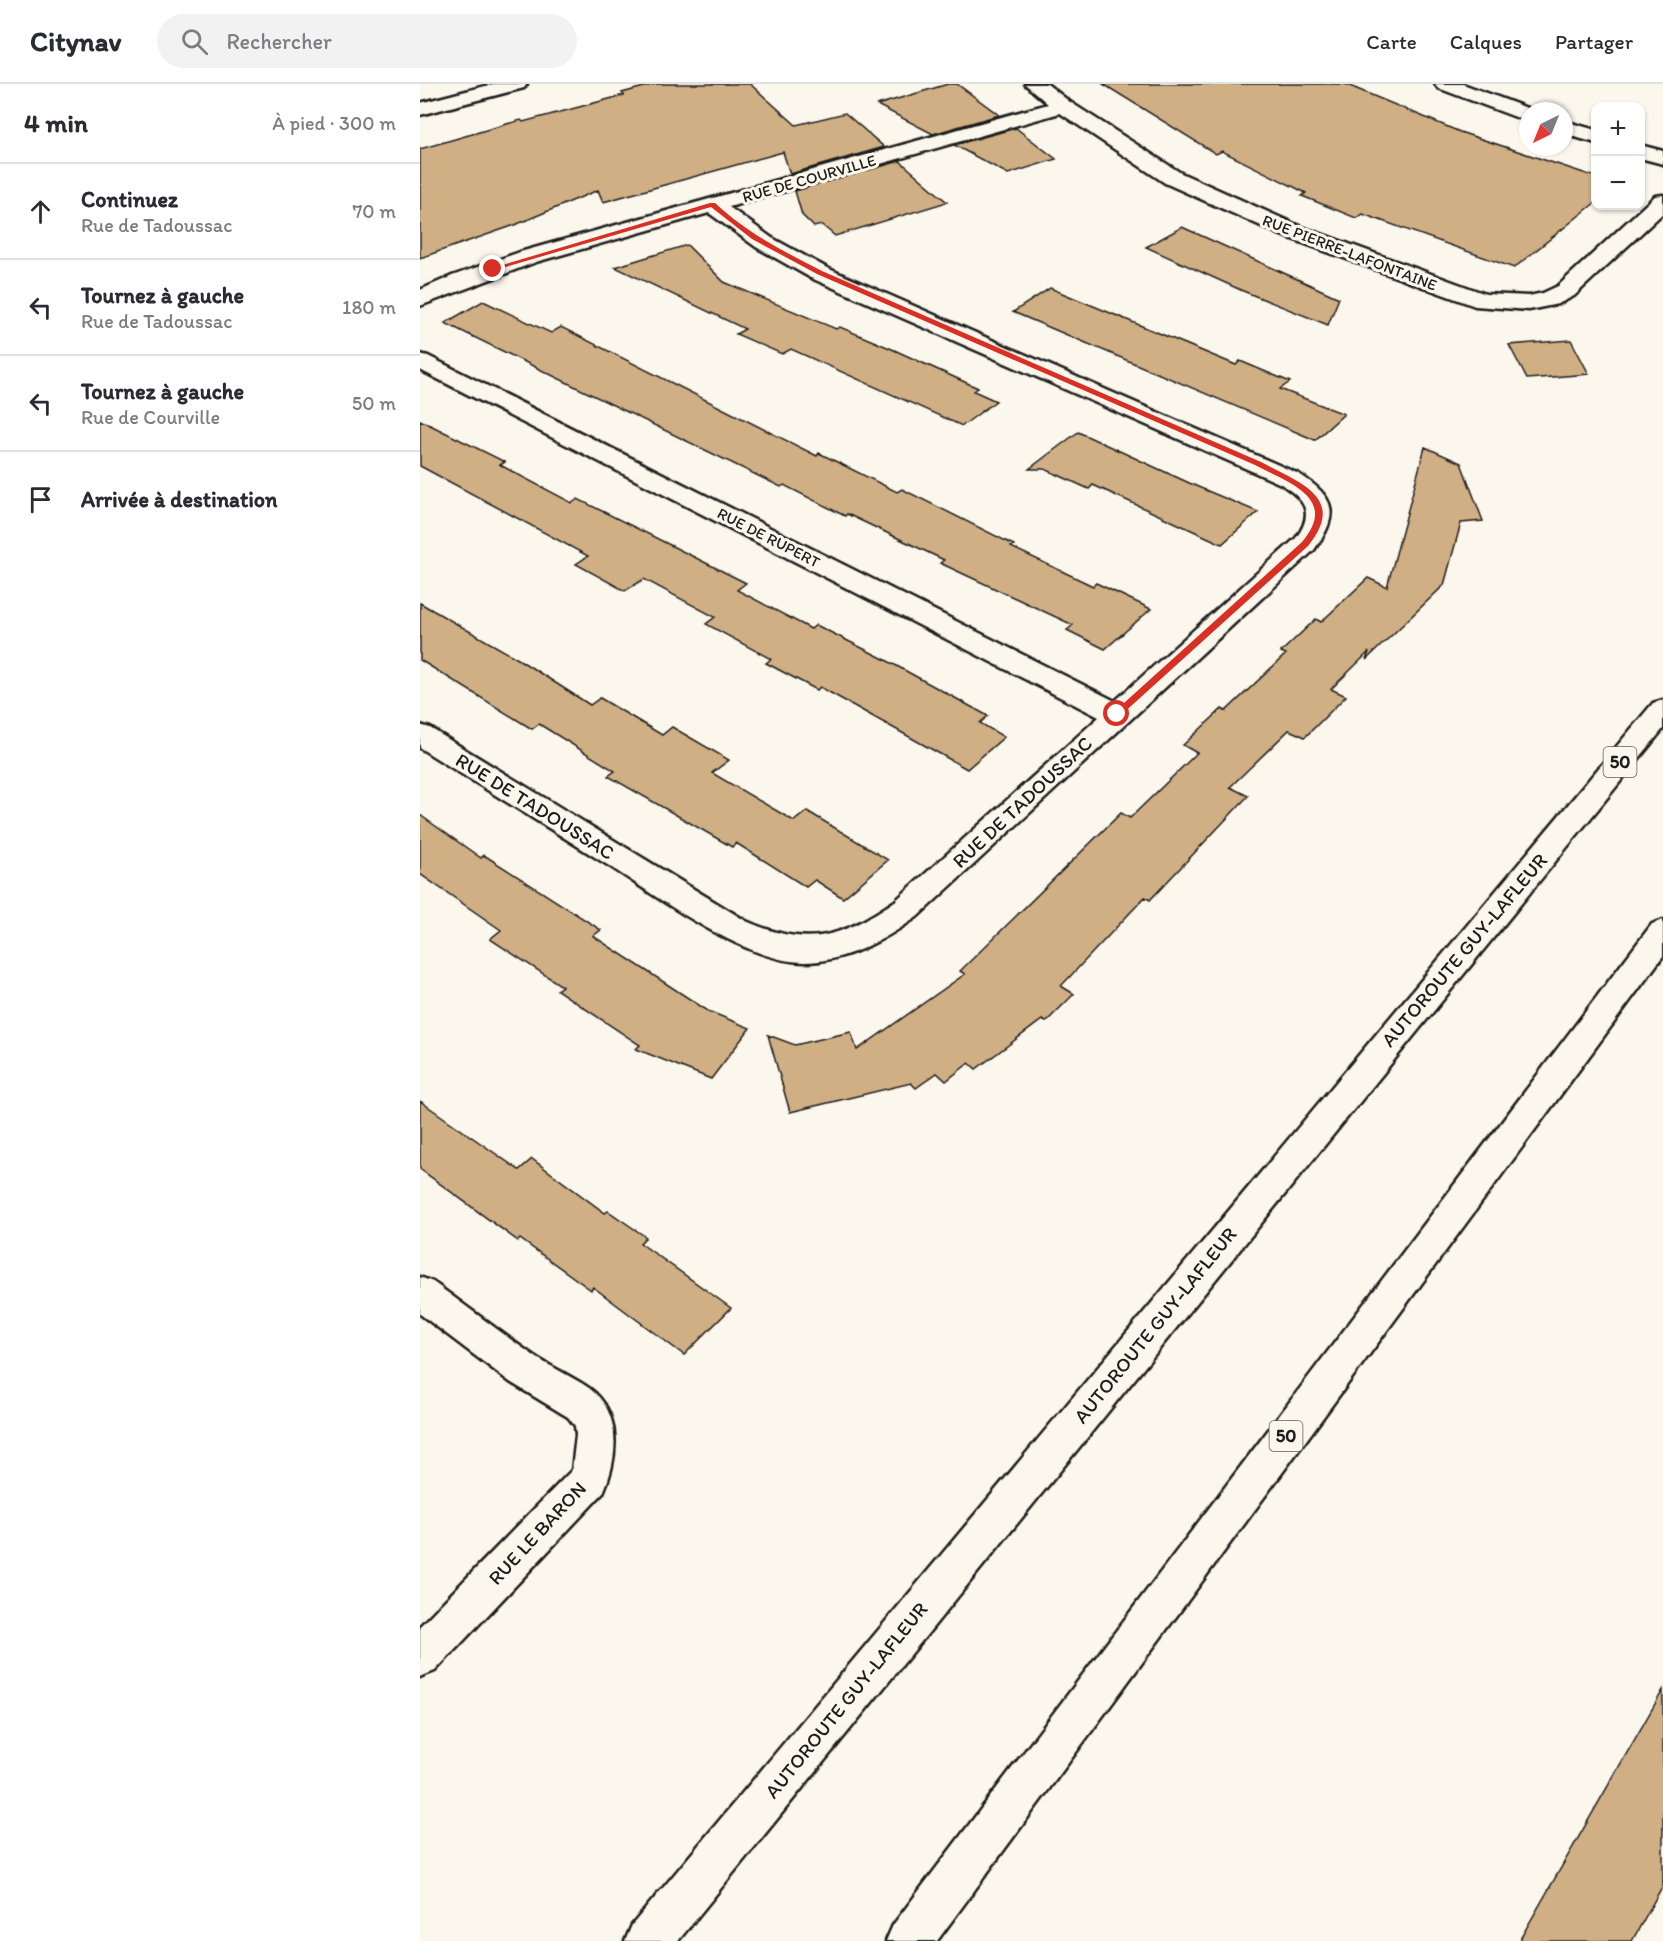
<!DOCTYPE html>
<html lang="fr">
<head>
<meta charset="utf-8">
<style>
  body { margin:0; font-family:Itim,sans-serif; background:#f2f2f3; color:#2b2b33 }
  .controls { position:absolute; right:18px; top:18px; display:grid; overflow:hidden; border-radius:12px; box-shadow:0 2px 4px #0004 }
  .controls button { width:54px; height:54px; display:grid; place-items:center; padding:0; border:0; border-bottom:2px solid #e1e1e2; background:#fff; color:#2b2b33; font:30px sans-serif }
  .compass { position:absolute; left:1099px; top:18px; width:54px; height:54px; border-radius:50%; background:#fff; box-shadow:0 2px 4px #0004; rotate:223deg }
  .stop { position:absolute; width:18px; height:18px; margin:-14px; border:4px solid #d93025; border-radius:50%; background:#fff }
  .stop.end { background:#d93025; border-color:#fff; box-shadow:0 2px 6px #0008 }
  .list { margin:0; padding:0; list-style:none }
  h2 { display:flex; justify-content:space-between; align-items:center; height:78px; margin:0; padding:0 24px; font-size:26px }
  h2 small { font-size:20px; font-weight:400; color:#7c7c81 }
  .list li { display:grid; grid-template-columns:39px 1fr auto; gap:18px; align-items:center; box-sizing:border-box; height:96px; padding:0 24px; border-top:2px solid #e1e1e2 }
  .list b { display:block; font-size:22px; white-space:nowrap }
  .list p { margin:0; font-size:20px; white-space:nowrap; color:#7c7c81 }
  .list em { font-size:20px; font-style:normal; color:#7c7c81 }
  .icon { flex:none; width:33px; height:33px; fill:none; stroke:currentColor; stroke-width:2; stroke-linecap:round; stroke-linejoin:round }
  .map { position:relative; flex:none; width:1243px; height:1857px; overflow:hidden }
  header { display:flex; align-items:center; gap:36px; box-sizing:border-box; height:84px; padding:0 30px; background:#fff; border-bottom:2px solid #e1e1e2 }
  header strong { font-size:28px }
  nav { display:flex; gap:33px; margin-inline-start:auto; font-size:21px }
  .search { width:420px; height:54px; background:#f2f2f3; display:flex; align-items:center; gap:15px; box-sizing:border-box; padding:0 21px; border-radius:33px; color:#7c7c81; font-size:22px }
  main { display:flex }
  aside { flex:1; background:#fff }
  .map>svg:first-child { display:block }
  .building { fill:#d1af84; stroke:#1c1c1c; stroke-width:1.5 }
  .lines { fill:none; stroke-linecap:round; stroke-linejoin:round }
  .minor-casing { stroke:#1c1c1c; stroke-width:5 }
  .motorway-casing { stroke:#1c1c1c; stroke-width:5 }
  .minor { fill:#fbf7ec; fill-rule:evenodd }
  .motorway { fill:#fbf7ec; fill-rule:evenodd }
  .route { fill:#d93025 }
  .labels { text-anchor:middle; stroke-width:6; stroke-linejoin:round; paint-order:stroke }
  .far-street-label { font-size:16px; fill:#1c1c1c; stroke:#fbf7ec }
  .shield { fill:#fbf7ec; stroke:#5f5e5a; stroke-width:1.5 }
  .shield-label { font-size:18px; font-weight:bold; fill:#1c1c1c }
  .street-label { font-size:20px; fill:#1c1c1c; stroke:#fbf7ec }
</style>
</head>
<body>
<header>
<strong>Citynav</strong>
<div class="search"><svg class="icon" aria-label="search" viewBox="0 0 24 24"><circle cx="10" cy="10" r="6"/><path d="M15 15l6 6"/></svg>Rechercher</div>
<nav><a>Carte</a><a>Calques</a><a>Partager</a></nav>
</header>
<main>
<aside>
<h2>4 min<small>À pied · 300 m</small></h2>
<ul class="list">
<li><svg class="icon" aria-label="ahead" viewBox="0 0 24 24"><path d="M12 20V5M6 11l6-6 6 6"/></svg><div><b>Continuez</b><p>Rue de Tadoussac</p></div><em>70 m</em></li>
<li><svg class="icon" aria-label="left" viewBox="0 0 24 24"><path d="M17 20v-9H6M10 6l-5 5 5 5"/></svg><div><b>Tournez à gauche</b><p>Rue de Tadoussac</p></div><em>180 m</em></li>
<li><svg class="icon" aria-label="left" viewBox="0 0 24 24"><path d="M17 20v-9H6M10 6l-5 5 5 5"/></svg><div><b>Tournez à gauche</b><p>Rue de Courville</p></div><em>50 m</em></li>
<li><svg class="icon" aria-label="arrive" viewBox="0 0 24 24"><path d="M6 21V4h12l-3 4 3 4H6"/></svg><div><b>Arrivée à destination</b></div></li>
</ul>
</aside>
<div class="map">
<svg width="1243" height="1857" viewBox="0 0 1243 1857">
  <rect width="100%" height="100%" fill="#fbf7ec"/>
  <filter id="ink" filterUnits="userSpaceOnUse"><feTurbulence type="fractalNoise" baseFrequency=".0167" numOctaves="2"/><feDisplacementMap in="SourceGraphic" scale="12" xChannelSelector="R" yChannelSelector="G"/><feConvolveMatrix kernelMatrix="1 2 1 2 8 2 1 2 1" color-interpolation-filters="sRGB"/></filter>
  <g filter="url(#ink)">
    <path class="building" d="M235,0H330L376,41L425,29L464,63L370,90L363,68L183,118L178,106L95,141L0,174V65L101,36L103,38L204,11L202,9Z
      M528,0H537L579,31L513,50L457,21Z
      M683,0H925L1040,48L1176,93V118L1094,184L943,130L936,134L882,112L886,109L802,67L796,70Z
      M596,44L636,75L588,90L534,61Z
      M480,77L527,118L415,152L402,141L394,143L382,131L375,107Z
      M762,143L919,214L908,241L823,207L726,163Z
      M267,161L304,198L416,245L420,243L472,265L558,304L554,307L576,317L542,342L371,265L362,270L316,250L325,245L195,183Z
      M630,204L816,281L820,277L870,298L860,305L924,330L895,356L593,228Z
      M63,217L131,249L141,243L397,372L399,369L477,408L482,405L594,461L591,463L673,502L676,499L731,525L685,565L647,546L653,541L520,479L524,476L427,430L425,432L364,401L361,403L25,239Z
      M1151,256L1169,290L1107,295L1089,261Z
      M0,336L85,378L80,381L152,419L158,415L326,499L317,506L391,545L396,541L464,575L568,632L560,639L584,653L547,685L400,603L397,606L346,579L351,575L286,540L295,533L224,495L205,507L156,480L168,472L0,382Z
      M658,348L778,403L838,428L802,460L673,401L669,405L625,385H609Z
      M1005,363L1041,379L1063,437L1041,439L1024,501L946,576L949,568L911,605L926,612L885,653L869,646L810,703L828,712L730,816L725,813L641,902L654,910L626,938L622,936L556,985L549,979L526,997L517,989L496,1004L491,999L370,1028L348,951L375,961L431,948L437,966L545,890L540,887L701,729L710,734L777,669L763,661L802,625L806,627L866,570L861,568L896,535L901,538L948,494L967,503Z
      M0,519L98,575L170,621L180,614L242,651L252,643L309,676L292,689L374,737L387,727L468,776L423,814L395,796L386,803L316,759L312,763L188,692L195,687L119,640L112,645L0,576Z
      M0,731L61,774L64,771L181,846L173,852L288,927L330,944L291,995L216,965L220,961L137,906L142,902L70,855L81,846L0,790Z
      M0,1017L99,1086L112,1075L185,1129L188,1127L226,1153L220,1159L311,1224L264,1271L173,1203L171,1206L100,1155L98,1157L0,1085Z
      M1243,1606V1801L1212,1857H1099Z"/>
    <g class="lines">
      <defs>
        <path id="minor" d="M73,0H107L104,4L0,31V19Z
          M605,0H627L650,18L761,89L877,141L1066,210L1109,212L1123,209L1138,202L1235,112L1243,111V129L1154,212L1138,220L1109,226L1055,222L861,151L745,99L640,29L309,123L352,154L407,184L879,390C916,414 920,430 894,466L497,833C464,856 425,878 384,878C324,878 237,812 186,780C124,741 62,703 0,664V641L10,644L326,837C389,865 420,854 475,817L679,633L0,286V270L8,272L695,617L876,454C895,428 885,416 861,400L391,194L336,163L289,129L116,178L0,222V206L32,192L100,168L628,20Z
          M1015,0H1043L1115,27H1108V37L1101,35L1018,4Z
          M1144,37L1176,46V59L1144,50Z
          M1220,61L1243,67V80L1220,74Z
          M0,1193L13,1198C45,1221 77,1246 110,1269C128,1282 150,1291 169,1304C203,1329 198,1375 183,1409L15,1587L0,1593V1542L152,1386L156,1351L155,1342L148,1333L90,1298L0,1230Z"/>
        <path id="motorway" d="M1243,616V645L258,1857H205L212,1841L1233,619Z
          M1243,836V872L517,1857H466L473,1841L1232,840Z"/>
      </defs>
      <use href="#minor" class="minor-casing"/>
      <use href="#motorway" class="motorway-casing"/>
      <use href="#minor" class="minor"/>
      <use href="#motorway" class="motorway"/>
    </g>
  </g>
  <path class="route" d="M290,119H295C327,149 363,167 402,187L841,378C878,398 928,413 888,462L700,632H694V628L882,458C919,414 869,399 835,381L397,190L332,155L291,123L75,186L69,185Z"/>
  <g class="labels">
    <g class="far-street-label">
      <text transform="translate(389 94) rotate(-16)" y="6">RUE DE COURVILLE</text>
      <text transform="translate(930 168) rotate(21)" y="6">RUE PIERRE-LAFONTAINE</text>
      <text transform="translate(349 453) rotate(27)" y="6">RUE DE RUPERT</text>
    </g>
    <g class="shield">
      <rect x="1183.5" y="663" width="33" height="30" rx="4.5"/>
      <rect x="849.5" y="1337" width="33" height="30" rx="4.5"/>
    </g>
    <g class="shield-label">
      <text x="1200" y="684">50</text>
      <text x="866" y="1358">50</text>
    </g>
    <g class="street-label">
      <text transform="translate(602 718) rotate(-43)" y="7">RUE DE TADOUSSAC</text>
      <text transform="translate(115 722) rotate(32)" y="7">RUE DE TADOUSSAC</text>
      <text transform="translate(1044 866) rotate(-50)" y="7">AUTOROUTE GUY-LAFLEUR</text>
      <text transform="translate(735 1241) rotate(-51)" y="7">AUTOROUTE GUY-LAFLEUR</text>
      <text transform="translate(117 1449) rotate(-47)" y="7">RUE LE BARON</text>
      <text transform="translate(426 1616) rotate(-51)" y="7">AUTOROUTE GUY-LAFLEUR</text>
    </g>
  </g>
</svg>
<div class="controls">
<button>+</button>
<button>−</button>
</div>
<svg class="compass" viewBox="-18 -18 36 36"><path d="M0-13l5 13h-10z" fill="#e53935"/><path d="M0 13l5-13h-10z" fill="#7c7c81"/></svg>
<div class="stop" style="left:697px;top:630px"></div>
<div class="stop end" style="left:73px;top:185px"></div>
</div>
</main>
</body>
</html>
